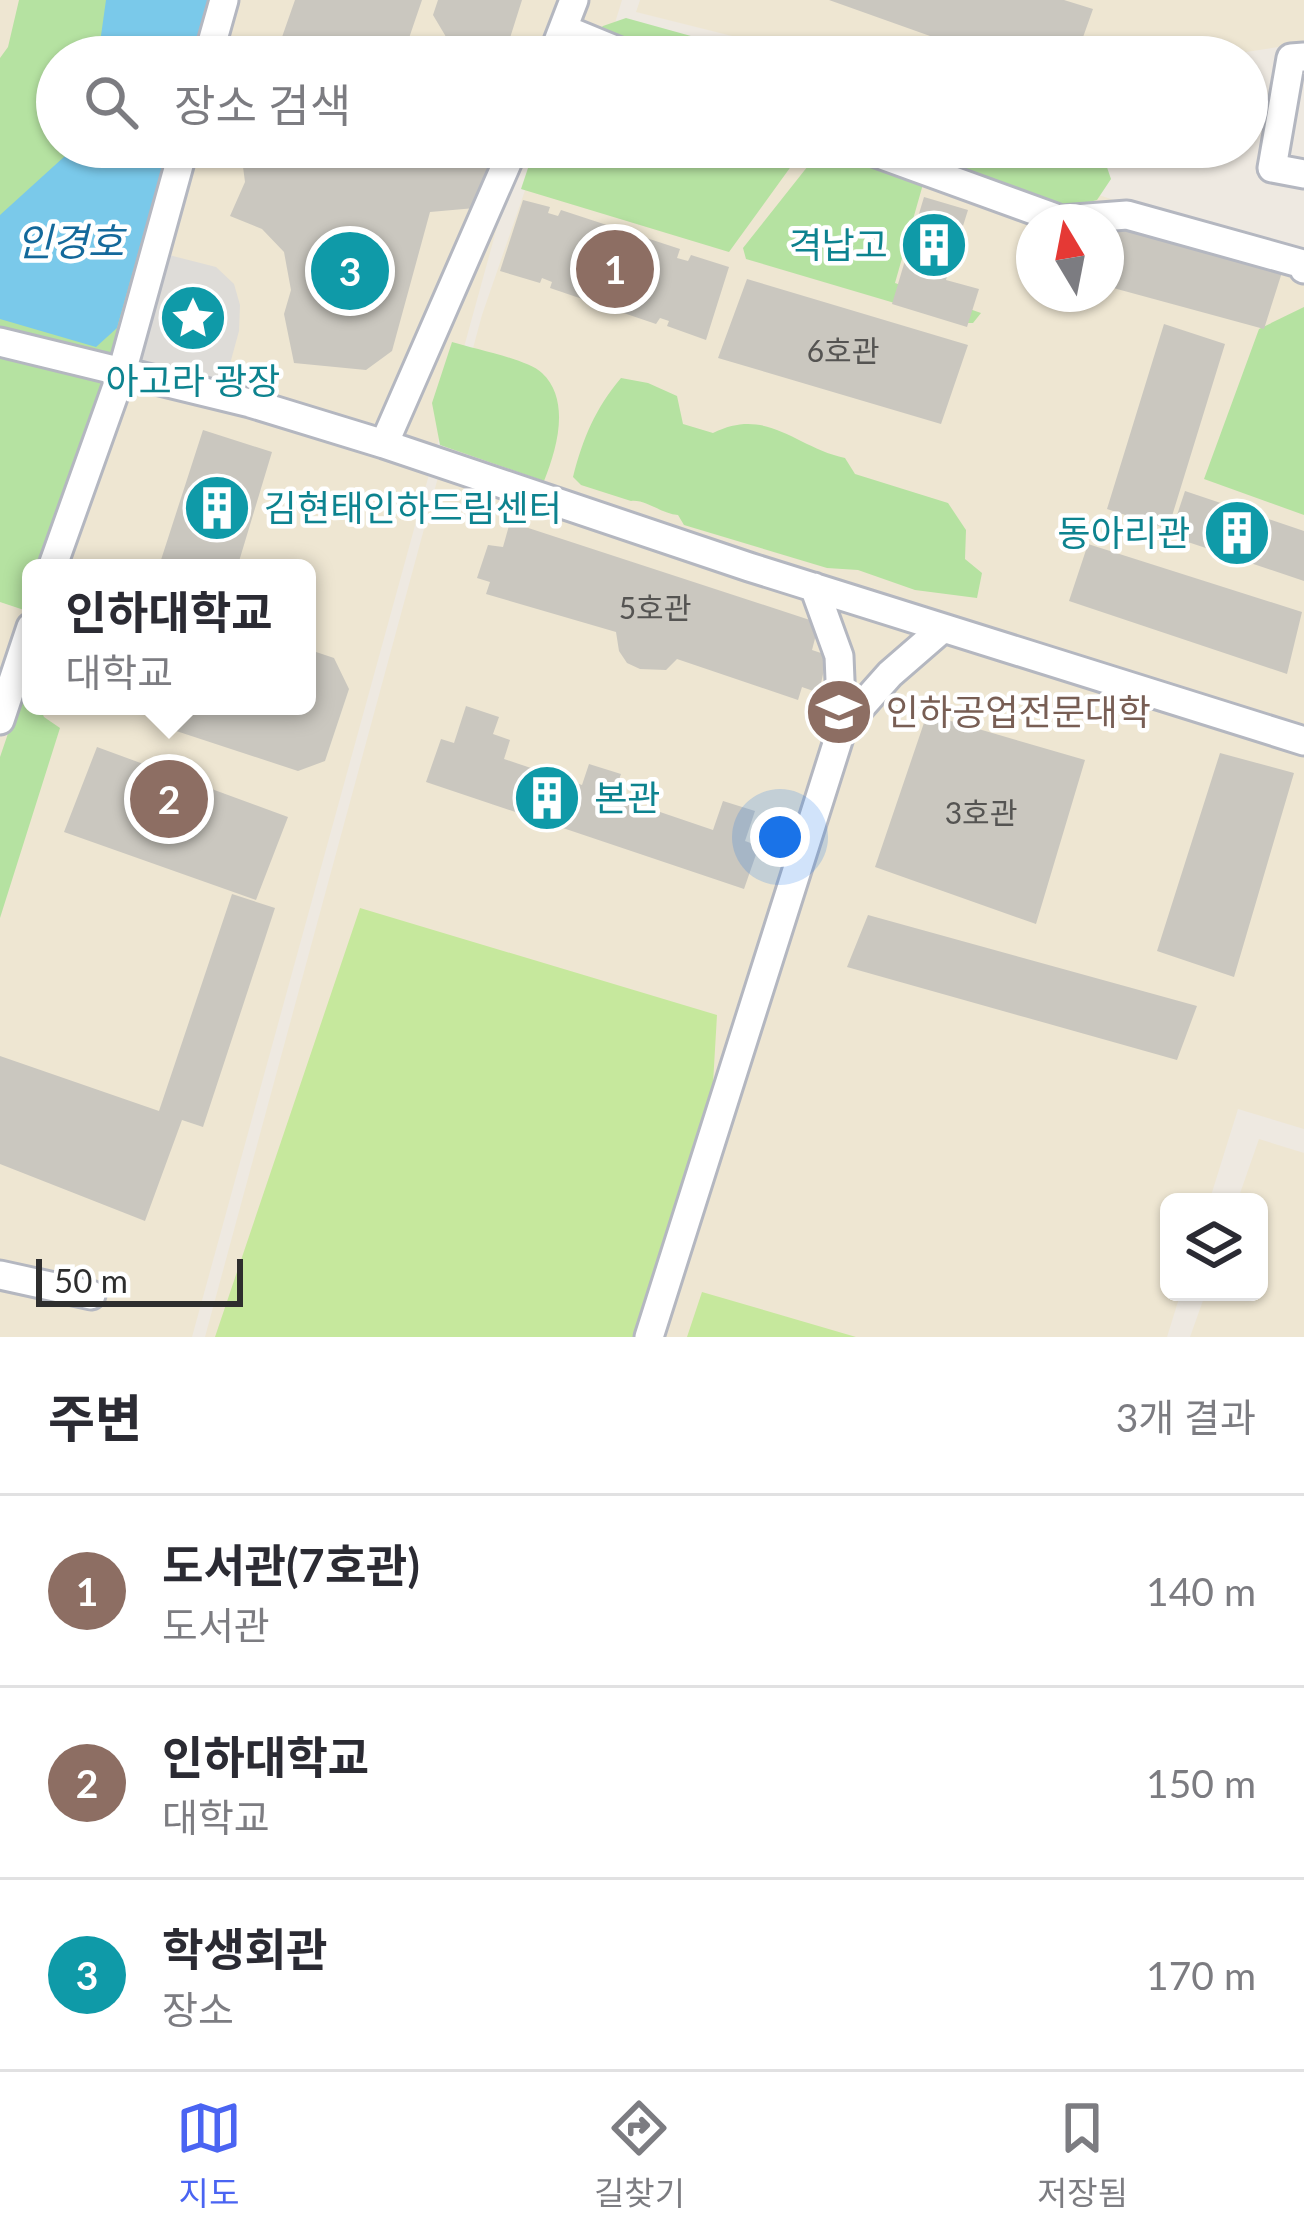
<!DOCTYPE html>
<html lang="ko">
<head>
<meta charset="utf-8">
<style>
  body { margin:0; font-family:Lato,"Noto Sans KR",sans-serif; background:#f2f2f3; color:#2b2b33 }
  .controls { position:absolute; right:36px; bottom:36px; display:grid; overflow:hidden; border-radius:18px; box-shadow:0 3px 9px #0004 }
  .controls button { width:108px; height:108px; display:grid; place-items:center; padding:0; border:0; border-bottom:3px solid #e1e1e2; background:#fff; color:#2b2b33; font:60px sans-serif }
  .compass { position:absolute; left:1016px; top:204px; width:108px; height:108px; border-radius:50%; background:#fff; box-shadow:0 3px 9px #0004; rotate:350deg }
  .scale { position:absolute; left:36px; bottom:30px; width:207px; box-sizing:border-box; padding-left:12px; border:6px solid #2e2e2e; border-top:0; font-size:33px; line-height:42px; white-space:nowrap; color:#2e2e2e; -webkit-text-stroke:9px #fff; paint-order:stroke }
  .you { position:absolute; left:780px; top:837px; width:42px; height:42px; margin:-30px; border:9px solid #fff; border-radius:50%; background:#1a73e8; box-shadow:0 0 0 18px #1a73e833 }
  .badge { display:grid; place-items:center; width:78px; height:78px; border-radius:50%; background:#4a64f2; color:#fff; font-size:39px; font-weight:700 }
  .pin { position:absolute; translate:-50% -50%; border:6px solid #fff; box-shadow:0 3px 12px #0006 }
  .popup { position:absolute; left:22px; top:559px; width:294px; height:156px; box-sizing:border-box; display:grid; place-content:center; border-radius:18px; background:#fff; filter:drop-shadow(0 3px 9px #0005); font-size:39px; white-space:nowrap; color:#7c7c81 }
  .popup b { font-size:45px; color:#2b2b33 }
  .popup::after { content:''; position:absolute; left:50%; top:100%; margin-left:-24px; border:24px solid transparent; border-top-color:#fff }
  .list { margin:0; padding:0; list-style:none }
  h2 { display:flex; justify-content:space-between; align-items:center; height:156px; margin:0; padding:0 48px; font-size:51px }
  h2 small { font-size:39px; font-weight:400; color:#7c7c81 }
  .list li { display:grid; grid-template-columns:78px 1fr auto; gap:36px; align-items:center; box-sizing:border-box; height:192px; padding:0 48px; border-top:3px solid #e1e1e2 }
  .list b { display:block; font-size:45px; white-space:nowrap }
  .list p { margin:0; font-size:39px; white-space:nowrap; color:#7c7c81 }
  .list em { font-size:39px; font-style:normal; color:#7c7c81 }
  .icon { flex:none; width:66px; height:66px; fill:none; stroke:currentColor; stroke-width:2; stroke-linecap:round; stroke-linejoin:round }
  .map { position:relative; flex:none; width:1304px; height:1337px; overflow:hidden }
  .search { position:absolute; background:#fff; box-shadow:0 3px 9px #0004; left:36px; right:36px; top:36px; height:132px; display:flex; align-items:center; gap:30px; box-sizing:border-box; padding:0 42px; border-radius:66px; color:#7c7c81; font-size:45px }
  .sheet { height:732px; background:#fff }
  nav { display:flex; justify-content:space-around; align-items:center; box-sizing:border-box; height:168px; border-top:3px solid #e1e1e2; background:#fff; font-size:33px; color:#7c7c81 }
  nav a { display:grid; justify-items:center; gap:6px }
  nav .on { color:#4a64f2 }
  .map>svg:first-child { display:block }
  .education { fill:#eee6d2; fill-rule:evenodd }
  .green { fill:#b5e2a1 }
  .pitch { fill:#c6e89d }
  .plaza { fill:#dedcd8 }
  .water { fill:#7ac9ea }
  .building { fill:#cac7bf }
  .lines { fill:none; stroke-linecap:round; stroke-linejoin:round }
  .minor-casing { stroke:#b4b7c0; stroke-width:33 }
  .minor { stroke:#fff; stroke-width:27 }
  .labels { text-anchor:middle; stroke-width:9; stroke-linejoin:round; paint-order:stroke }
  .number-label { font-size:30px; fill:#555452 }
  .culture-label { font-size:36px; fill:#0d838f; stroke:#fff; text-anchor:end }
  .education-label { font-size:36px; fill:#785e54; stroke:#fff; text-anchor:start }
  .water-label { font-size:39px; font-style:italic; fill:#14699b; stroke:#fff }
</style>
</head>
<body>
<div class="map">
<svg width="1304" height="1337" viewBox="0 0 1304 1337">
  <rect width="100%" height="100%" fill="#eee9e1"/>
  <path class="education" d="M0,0H561L545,57H57V147H519L192,1337H0ZM31,568H307V706H31Z
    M590,0H622L610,39L666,57H570Z
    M640,0H1304V43L1214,57H816L636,12Z
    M540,147H949L1304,261V1129L1238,1109L1209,1202H1169V1292H1181L1167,1337H205L482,315ZM1034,222H1106V294H1034Z
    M1259,1139L1304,1153V1337H1190L1206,1292H1259V1202H1237Z"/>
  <path class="green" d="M19,0H217L200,57H57V147H173L110,361L0,328V58L8,47Z
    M626,18L767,57H568L603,26Z
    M535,147H805L729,252L521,189Z
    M823,147H1090L1101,150L1111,179L1097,200L1058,210L927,170L895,283L981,313L973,323H962L746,259L743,248Z
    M1304,307V515L1204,479L1259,329Z
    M452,342C474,349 527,359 542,373C571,400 557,449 544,481L440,445L432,403Z
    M0,352L104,382L39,568H31V590L24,610L0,602Z
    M621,378L648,383L677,396L683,424L713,433C767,406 795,447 845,458L855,474L948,503L966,530L965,559L982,573L977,598L915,590L858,570L827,568L684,525L678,515C662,514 645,499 631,501L581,485L573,477C583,438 595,409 621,378Z
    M31,666V706H39L44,717L60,728L0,918V757Z"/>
  <path class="pitch" d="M360,908L717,1015L710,1135L635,1337H215Z
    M702,1292L856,1337H687Z"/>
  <path class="plaza" d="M165,254L216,267L234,284L240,305L239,331L222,393L133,369Z"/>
  <path class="water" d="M106,0H209L193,57H98Z
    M69,147H168L117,328L96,347L0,319V215L65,156Z"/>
  <path class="building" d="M295,0H422L408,41L418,57H275Z
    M438,0H522L504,57H458L433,15Z
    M829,0H1064L1093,9L1076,57H989Z
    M227,147H476L488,165L475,208L430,212L392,351L366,370L294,363L284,314L291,290L284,252L262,229L230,216L245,182L242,159L232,156Z
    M924,197L968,210L946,280L979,289L967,327L892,304Z
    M523,200L550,207L548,213L558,216L561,210L680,249L677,258L688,261L691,255L729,267L706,340L667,326L669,321L660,318L656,324L550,288L552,282L542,278L540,283L500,271Z
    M1116,220L1284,266L1264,329L1106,286V241Z
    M747,279L968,345L941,424L718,358Z
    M1164,324L1225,344L1168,529L1107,509Z
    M203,430L272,452L237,568H175L160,563Z
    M1185,491L1304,531V581L1170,536Z
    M510,522L819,623L812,650L827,655L819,693L802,687L798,700L677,659L666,670L640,669L627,663L619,651L616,632L486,594L490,582L477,578L488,545L503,547Z
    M1088,544L1302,612L1287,674L1069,601Z
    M307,649L334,658L349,689L325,761L298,771L161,726L142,706H307Z
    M466,706L499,717L493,734L510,740L504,759L582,785L589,764L621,774L613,796L713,830L723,801L755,811L745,841L759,846L744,889L426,782L441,739L454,743Z
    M927,714L1085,760L1036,924L875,867Z
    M97,747L288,817L256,900L64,832Z
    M1220,753L1294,773L1234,977L1157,951Z
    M232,894L275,908L203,1127L182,1120L145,1221L0,1164V1056L159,1111Z
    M868,915L1197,1006L1177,1060L847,967Z"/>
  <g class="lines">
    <defs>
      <path id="minor" d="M564,29L632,57
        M208,57L224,0
        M552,57L574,0
        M1304,57L1291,58L1272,168L1304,174
        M860,147L1061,220L1127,215L1303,264L1304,269
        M0,342L250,403L384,444L749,567L1304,741
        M384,444L514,147
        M52,568L122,372L184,147
        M814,587L839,656L842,728
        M0,720L31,627
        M0,1275L91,1295
        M649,1337L842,728L890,674L943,628"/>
    </defs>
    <use href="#minor" class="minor-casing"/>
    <use href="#minor" class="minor"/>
  </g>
  <defs>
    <symbol id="building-disc" viewBox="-11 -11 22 22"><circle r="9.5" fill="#0f9aa8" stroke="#fff"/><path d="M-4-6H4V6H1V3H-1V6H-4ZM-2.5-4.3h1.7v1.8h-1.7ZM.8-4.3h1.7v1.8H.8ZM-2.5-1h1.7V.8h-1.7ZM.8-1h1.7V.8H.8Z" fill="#fff"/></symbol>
    <symbol id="sight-disc" viewBox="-11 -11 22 22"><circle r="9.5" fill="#0f9aa8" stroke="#fff"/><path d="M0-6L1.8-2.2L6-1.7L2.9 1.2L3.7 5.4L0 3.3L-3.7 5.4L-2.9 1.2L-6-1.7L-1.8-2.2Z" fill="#fff"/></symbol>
    <symbol id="university-disc" viewBox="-11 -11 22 22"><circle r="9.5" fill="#8d6e63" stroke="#fff"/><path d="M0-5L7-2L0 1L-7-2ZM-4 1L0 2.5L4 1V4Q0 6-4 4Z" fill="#fff"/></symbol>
  </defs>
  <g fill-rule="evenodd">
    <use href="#building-disc" x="896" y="207" width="76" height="76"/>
    <use href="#sight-disc" x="155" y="280" width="76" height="76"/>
    <use href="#building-disc" x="179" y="470" width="76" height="76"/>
    <use href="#building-disc" x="1199" y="495" width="76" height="76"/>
    <use href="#university-disc" x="801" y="674" width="76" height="76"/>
    <use href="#building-disc" x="509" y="760" width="76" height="76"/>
  </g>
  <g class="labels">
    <g class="number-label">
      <text x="843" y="362">6호관</text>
      <text x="655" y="619">5호관</text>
      <text x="981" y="824">3호관</text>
    </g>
    <g class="culture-label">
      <text x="888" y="258">격납고</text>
      <text x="193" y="394" text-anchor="middle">아고라 광장</text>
      <text x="264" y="521" text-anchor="start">김현태인하드림센터</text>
      <text x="1190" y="546">동아리관</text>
      <text x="594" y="811" text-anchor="start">본관</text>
    </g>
    <g class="education-label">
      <text x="886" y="725">인하공업전문대학</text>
    </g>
    <g class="water-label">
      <text x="70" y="256">인경호</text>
    </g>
  </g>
</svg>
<div class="controls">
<button><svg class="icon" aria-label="layers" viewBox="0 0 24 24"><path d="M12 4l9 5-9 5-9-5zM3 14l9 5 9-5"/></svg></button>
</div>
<svg class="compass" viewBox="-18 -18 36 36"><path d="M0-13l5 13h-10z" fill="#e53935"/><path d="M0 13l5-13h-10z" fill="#7c7c81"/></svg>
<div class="scale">50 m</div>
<div class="you"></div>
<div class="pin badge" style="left:615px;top:269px;background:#8d6e63">1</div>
<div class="pin badge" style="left:169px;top:799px;background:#8d6e63">2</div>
<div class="popup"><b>인하대학교</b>대학교</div>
<div class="pin badge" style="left:350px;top:271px;background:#0f9aa8">3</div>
<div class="search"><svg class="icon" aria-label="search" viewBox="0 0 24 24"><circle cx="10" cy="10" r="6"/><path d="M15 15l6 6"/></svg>장소 검색</div>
</div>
<section class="sheet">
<h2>주변<small>3개 결과</small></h2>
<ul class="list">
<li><span class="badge" style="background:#8d6e63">1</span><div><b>도서관(7호관)</b><p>도서관</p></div><em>140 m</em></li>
<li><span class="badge" style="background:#8d6e63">2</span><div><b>인하대학교</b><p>대학교</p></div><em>150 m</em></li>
<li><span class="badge" style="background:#0f9aa8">3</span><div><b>학생회관</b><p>장소</p></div><em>170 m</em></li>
</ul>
</section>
<nav>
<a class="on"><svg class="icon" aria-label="map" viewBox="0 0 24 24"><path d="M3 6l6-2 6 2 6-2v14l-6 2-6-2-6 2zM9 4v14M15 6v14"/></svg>지도</a>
<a><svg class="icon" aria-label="directions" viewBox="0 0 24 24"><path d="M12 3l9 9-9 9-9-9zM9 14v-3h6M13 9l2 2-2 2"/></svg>길찾기</a>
<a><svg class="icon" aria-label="saved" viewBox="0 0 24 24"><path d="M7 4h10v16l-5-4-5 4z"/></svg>저장됨</a>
</nav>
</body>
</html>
